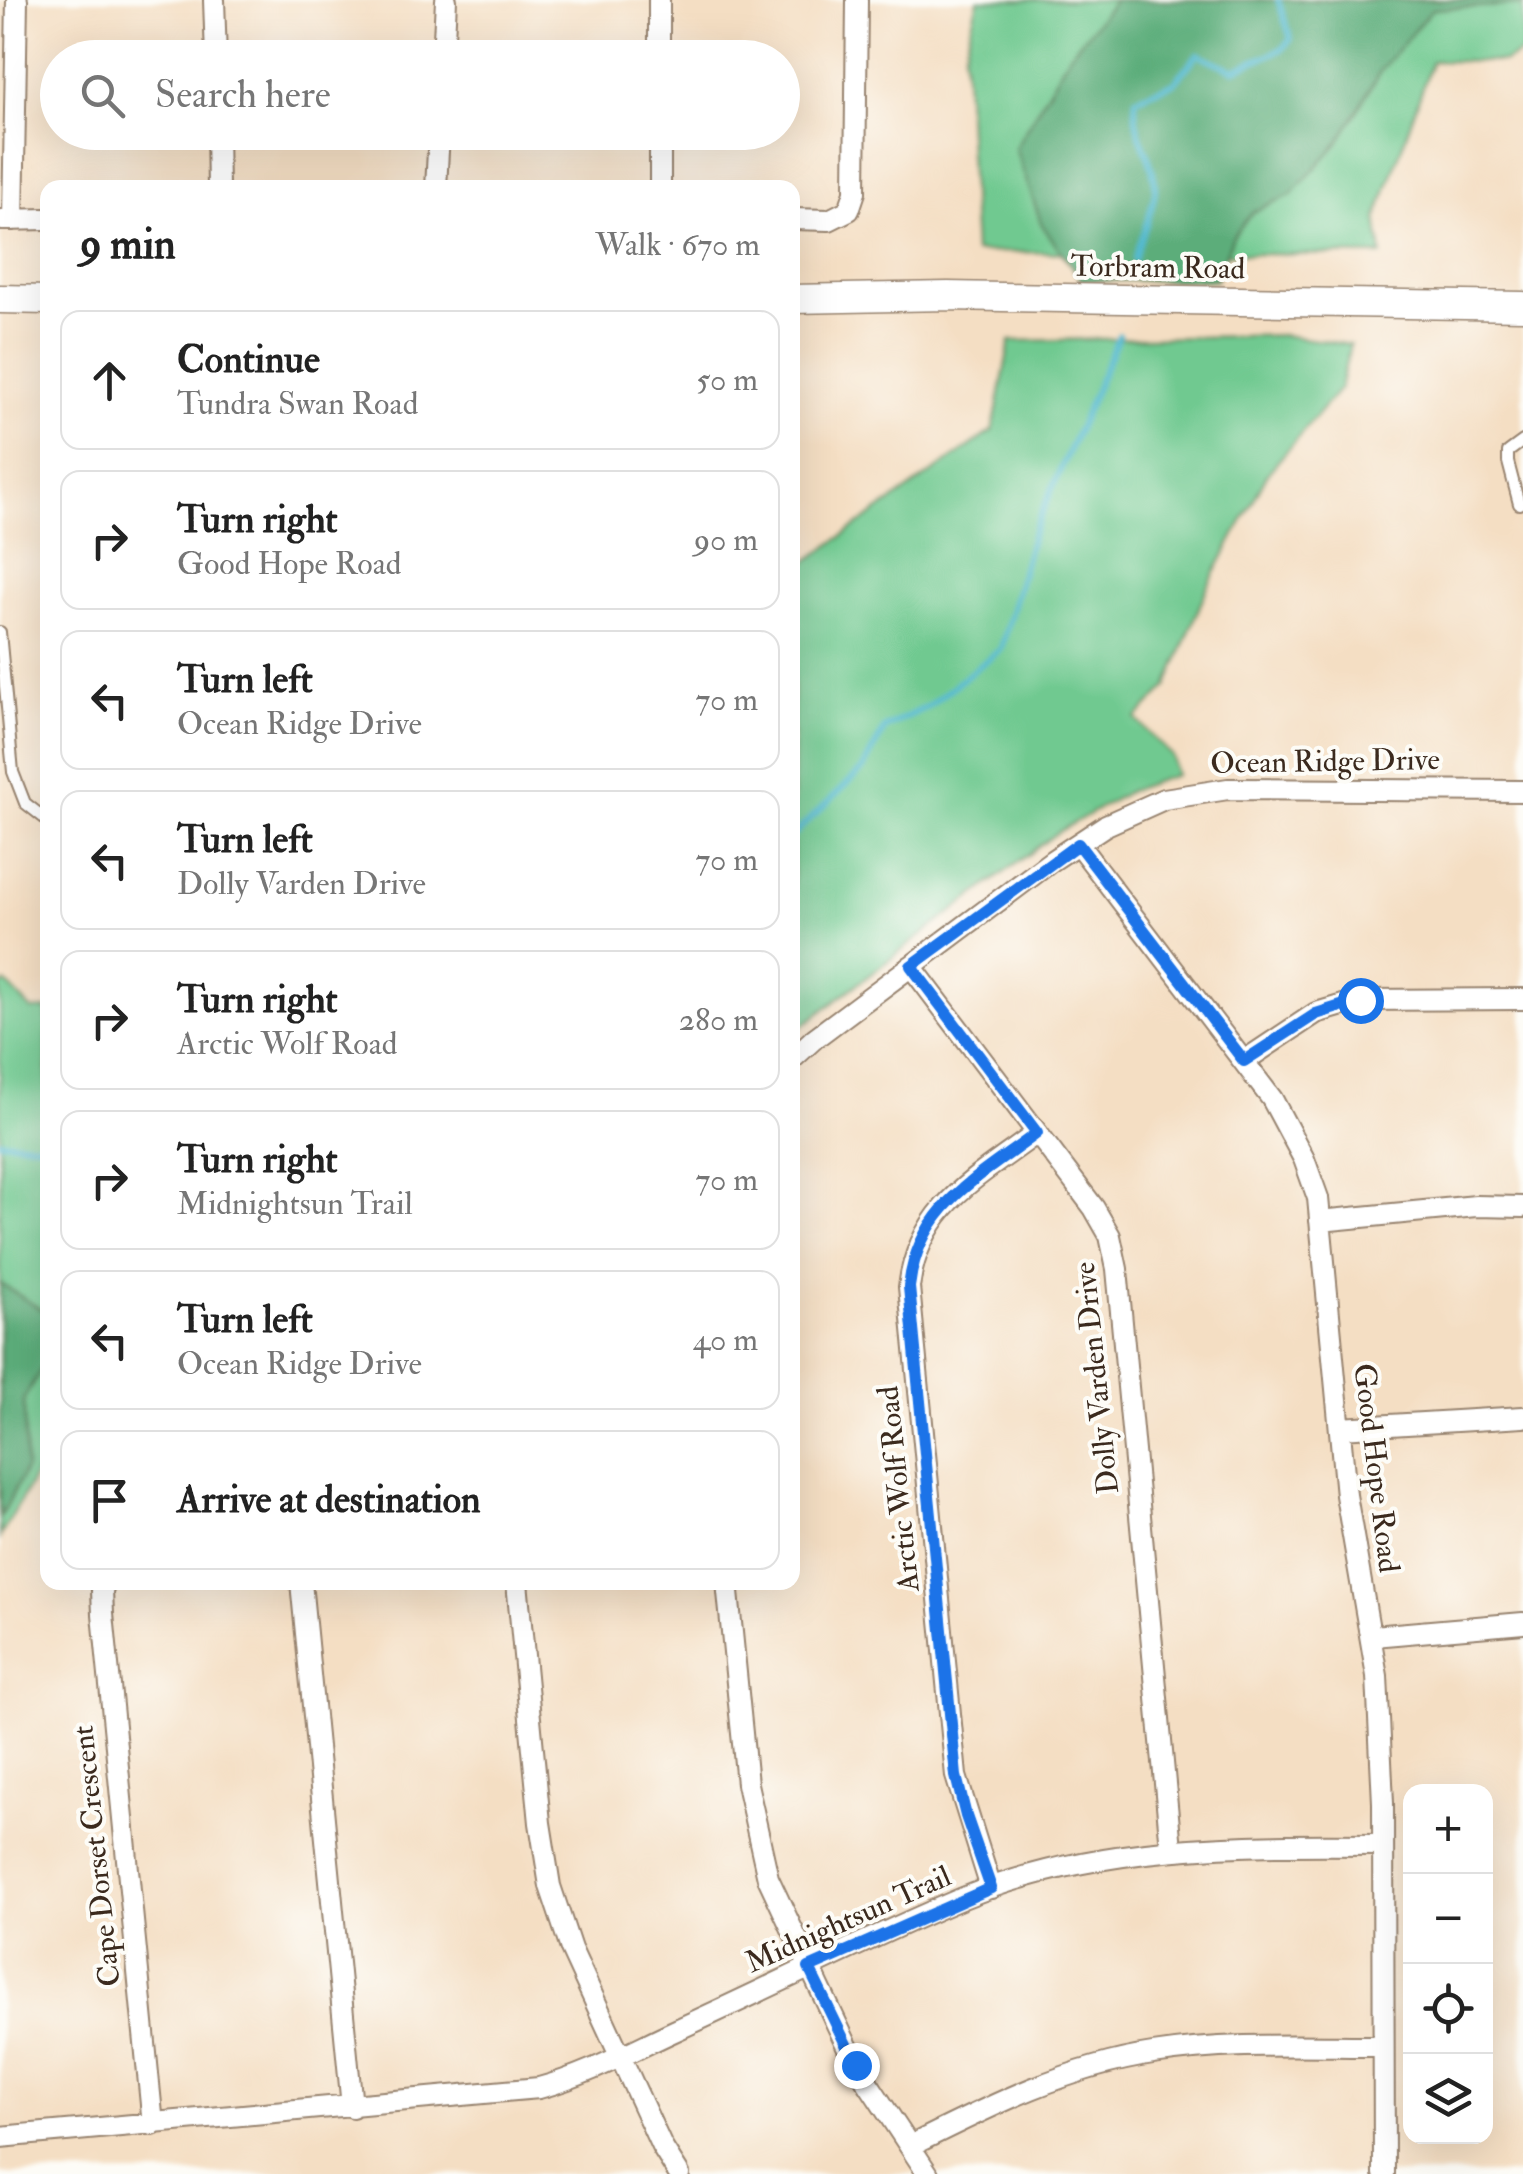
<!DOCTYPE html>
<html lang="en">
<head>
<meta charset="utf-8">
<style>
  body { margin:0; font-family:"IM FELL Double Pica",serif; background:#f2f2f2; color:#222 }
  .controls { position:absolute; right:30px; bottom:30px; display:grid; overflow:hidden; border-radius:20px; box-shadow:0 10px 40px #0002 }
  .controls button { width:90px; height:90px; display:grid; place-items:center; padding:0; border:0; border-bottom:2px solid #e0e0e0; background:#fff; color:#222; font:50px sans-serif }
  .stop { position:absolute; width:30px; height:30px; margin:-22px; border:8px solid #1a73e8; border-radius:50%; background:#fff }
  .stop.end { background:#1a73e8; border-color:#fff; box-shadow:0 2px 10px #0008 }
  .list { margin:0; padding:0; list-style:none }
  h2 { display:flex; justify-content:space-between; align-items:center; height:130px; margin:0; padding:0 40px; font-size:42px }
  h2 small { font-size:32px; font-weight:400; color:#767676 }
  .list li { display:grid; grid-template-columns:65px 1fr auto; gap:30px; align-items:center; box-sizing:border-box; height:140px; margin:0 20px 20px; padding:0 20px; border:2px solid #e0e0e0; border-radius:20px }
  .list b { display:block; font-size:38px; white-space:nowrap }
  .list p { margin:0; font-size:32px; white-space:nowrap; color:#767676 }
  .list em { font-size:32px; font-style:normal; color:#767676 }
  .icon { flex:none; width:55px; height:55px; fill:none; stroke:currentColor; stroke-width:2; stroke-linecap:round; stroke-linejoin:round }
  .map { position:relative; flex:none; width:1523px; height:2174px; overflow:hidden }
  .search { position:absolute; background:#fff; box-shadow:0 10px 40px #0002; left:40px; top:40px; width:760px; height:110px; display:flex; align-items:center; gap:25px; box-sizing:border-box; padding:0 35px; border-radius:55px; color:#767676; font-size:38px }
  .panel { position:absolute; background:#fff; box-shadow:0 10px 40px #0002; left:40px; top:180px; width:760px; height:1410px; border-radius:20px }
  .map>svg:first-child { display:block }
  .green { fill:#6fc990; stroke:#557a57; stroke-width:2.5 }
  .forest { fill:#5bad7a; stroke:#4b6c4c; stroke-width:2.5 }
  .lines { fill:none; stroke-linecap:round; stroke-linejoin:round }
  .stream { stroke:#50b8ce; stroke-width:6 }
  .service-casing { stroke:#988470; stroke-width:14 }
  .minor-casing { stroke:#988470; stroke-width:24 }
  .secondary-casing { stroke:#988470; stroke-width:31 }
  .service { stroke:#fff; stroke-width:10 }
  .minor { stroke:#fff; stroke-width:20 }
  .secondary { stroke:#fff; stroke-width:28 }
  .route { stroke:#1a73e8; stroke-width:12 }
  .labels { text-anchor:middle; stroke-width:8; stroke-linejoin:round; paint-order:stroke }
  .street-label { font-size:30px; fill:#3b2a1e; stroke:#fdfcf7 }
</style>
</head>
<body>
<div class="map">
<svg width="1523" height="2174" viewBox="0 0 1523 2174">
  <rect width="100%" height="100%" fill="#fdfcf7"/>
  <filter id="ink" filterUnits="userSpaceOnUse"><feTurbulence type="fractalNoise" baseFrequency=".01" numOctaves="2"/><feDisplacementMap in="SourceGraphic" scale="20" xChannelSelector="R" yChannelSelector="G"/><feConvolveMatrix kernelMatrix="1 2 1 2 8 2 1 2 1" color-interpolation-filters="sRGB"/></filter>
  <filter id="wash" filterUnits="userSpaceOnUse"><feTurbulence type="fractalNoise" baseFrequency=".0048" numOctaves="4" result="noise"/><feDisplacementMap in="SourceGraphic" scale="40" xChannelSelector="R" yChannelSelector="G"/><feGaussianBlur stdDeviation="2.25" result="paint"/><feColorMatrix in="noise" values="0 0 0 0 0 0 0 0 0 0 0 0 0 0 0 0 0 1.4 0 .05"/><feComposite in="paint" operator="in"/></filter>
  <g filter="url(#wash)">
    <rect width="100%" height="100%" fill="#f4dec3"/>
    <path class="green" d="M978,0H1523V52L1504,62L1432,61L1377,218L1382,255L974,252L964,55Z
      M1283,335L1350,345L1340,388L1268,473L1207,588L1167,687L1136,719L1172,756L1176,775L1131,790L1055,834L793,1033V571L993,430L1010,341Z
      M6,983L32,1010L47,1009L48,1464L36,1474L0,1537V986Z"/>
    <path class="forest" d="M1115,0H1523V5L1432,9L1380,71L1339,142L1291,195L1254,211L1233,236L1216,280L1082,281L1042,225L1015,148L1069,55Z
      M0,1283L48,1314L47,1359L24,1399L26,1468L0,1519Z"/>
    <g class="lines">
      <path class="stream" d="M1134,259C1140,238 1153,212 1155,190C1156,158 1130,134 1136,98L1174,83L1198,54L1234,70L1282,49L1291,39L1278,0
        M792,836L863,769L885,728L928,706L1001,649L1032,535L1119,335
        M0,1141L48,1145"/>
    </g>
  </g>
  <g filter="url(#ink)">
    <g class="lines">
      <defs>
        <path id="service" d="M1519,504L1508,462V452L1523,441
          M0,632L13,772L25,803L48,821"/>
        <path id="minor" d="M214,0L216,58
          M659,0V58
          M443,58L446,0
          M217,132L218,188
          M660,132V188
          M436,188L439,132
          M792,219L829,220L849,210L855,192L857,0
          M2,220L48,219
          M13,220L17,0
          M1078,844L1272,1099L1304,1159L1318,1198L1346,1495L1377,1676L1383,1803L1384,2174
          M911,966L1094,1208L1110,1236L1117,1269L1171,1848
          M792,1059L815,1038L1053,860L1106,825L1164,799L1228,789L1523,791
          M1244,1061L1316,1013L1360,1000L1523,999
          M1320,1221L1476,1206L1523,1207
          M1340,1428L1523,1417
          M106,1582L102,1591L103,1614L153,2125
          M301,1582L352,2107
          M517,1582L540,1823L550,1886L571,1949L662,2147L679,2174
          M727,1582L747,1784L768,1878L856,2065L928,2174
          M1373,1636L1523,1623
          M991,1888L956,1776L909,1287C919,1206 977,1178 1037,1133
          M0,2137L539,2088C585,2076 629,2052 672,2032C769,1988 865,1939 963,1898C1098,1843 1240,1844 1383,1845
          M910,2146C988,2107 1066,2067 1153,2054C1229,2042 1306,2046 1383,2046"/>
        <path id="secondary" d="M0,299L48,300
          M792,299L948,296L1523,306"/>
      </defs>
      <use href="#service" class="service-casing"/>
      <use href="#minor" class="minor-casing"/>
      <use href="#secondary" class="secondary-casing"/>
      <use href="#service" class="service"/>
      <use href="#minor" class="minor"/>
      <use href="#secondary" class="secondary"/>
    </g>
  </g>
  <g class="lines" filter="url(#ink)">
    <path class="route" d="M856,2065L809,1968L991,1888L966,1816L956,1776L909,1287C918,1206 978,1178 1037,1133L911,966L1078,844L1244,1061L1316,1014L1360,1000"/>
  </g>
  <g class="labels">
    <g class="street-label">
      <text transform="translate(1158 267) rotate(1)" y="10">Torbram Road</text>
      <text transform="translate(1325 761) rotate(-1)" y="10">Ocean Ridge Drive</text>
      <text transform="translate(1096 1378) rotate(-96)" y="10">Dolly Varden Drive</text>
      <text transform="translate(1377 1468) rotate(83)" y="10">Good Hope Road</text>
      <text transform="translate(898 1489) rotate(-96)" y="10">Arctic Wolf Road</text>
      <text transform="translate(96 1856) rotate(-96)" y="10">Cape Dorset Crescent</text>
      <text transform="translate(848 1919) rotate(-24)" y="10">Midnightsun Trail</text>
    </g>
  </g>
</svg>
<div class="controls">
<button>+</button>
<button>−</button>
<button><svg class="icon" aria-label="locate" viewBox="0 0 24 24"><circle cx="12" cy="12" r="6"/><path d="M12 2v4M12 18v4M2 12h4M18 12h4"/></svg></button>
<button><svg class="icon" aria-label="layers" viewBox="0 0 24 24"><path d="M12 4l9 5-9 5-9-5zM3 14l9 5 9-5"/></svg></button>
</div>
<div class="stop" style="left:1360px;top:1000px"></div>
<div class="stop end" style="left:856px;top:2065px"></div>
<div class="search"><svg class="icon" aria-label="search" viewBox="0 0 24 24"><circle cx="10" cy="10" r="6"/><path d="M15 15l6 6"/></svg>Search here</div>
<section class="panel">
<h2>9 min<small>Walk · 670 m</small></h2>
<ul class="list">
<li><svg class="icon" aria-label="ahead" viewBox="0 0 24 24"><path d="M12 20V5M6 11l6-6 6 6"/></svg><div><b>Continue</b><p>Tundra Swan Road</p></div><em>50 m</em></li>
<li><svg class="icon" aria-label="right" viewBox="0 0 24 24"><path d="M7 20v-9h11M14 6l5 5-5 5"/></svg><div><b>Turn right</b><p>Good Hope Road</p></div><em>90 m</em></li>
<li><svg class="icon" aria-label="left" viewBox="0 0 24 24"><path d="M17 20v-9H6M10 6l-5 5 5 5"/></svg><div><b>Turn left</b><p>Ocean Ridge Drive</p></div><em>70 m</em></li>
<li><svg class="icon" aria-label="left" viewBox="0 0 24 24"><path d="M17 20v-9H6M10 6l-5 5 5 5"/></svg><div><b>Turn left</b><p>Dolly Varden Drive</p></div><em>70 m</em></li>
<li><svg class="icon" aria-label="right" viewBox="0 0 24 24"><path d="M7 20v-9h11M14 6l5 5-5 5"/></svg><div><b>Turn right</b><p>Arctic Wolf Road</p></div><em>280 m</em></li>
<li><svg class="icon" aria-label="right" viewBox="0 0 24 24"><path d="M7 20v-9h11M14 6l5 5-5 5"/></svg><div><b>Turn right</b><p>Midnightsun Trail</p></div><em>70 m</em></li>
<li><svg class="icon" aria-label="left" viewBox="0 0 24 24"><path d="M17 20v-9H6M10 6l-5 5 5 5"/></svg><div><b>Turn left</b><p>Ocean Ridge Drive</p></div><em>40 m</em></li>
<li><svg class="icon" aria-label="arrive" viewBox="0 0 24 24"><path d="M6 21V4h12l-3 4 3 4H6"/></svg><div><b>Arrive at destination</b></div></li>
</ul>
</section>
</div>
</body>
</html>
